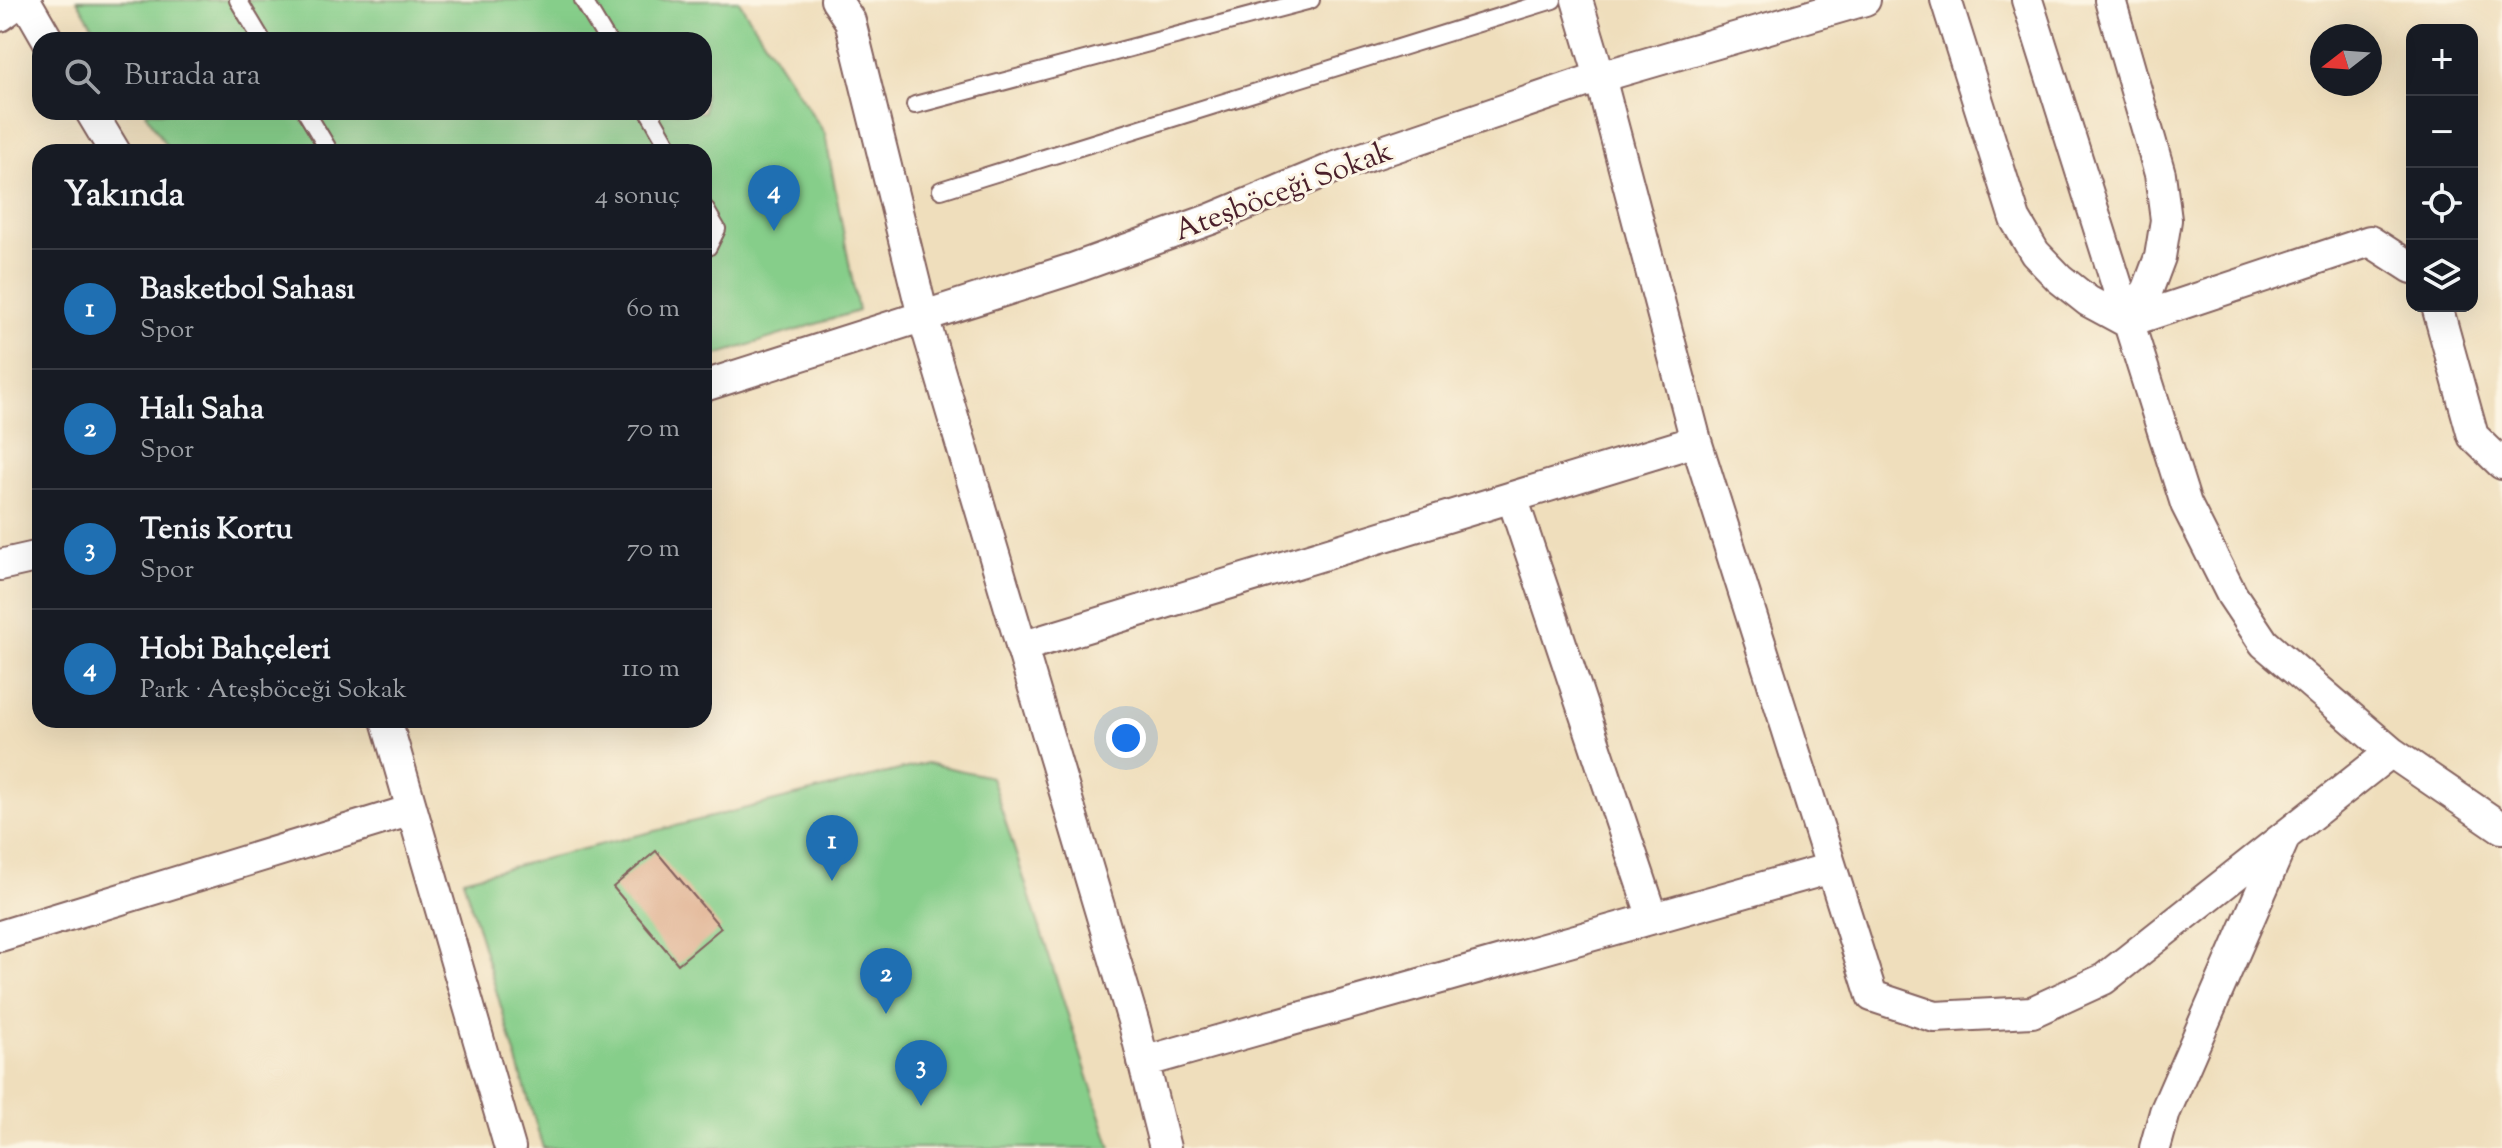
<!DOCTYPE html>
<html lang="tr">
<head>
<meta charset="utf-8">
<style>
  body { margin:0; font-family:"Sorts Mill Goudy",serif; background:#242831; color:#f1f3f6 }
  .controls { position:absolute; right:24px; top:24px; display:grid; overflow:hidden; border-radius:16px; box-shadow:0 8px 32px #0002 }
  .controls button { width:72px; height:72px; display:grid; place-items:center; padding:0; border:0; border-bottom:2px solid #363941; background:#171b24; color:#f1f3f6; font:40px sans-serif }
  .compass { position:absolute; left:2310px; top:24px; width:72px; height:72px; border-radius:50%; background:#171b24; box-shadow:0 8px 32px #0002; rotate:253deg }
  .you { position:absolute; left:1126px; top:738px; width:28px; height:28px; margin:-20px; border:6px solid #fff; border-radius:50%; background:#1a73e8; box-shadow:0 0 0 12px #1a73e833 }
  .badge { display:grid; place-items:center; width:52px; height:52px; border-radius:50%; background:#1f6fb2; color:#fff; font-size:26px; font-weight:700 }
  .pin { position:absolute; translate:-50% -66px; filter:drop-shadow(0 2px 4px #0008) }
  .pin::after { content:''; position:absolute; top:42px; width:28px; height:24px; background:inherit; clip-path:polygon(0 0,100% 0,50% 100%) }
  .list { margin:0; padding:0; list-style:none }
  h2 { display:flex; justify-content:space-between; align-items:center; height:104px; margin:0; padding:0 32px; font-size:34px }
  h2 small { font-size:26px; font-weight:400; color:#9ea1a6 }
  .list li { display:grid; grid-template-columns:52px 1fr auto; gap:24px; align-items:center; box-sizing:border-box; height:120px; padding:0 32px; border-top:2px solid #363941 }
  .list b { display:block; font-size:30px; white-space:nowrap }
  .list p { margin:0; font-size:26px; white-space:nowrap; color:#9ea1a6 }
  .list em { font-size:26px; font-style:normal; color:#9ea1a6 }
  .icon { flex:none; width:44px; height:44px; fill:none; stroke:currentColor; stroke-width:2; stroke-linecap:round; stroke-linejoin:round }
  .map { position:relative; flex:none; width:2502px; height:1148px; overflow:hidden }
  .search { position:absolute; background:#171b24; box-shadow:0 8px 32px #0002; left:32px; top:32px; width:680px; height:88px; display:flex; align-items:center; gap:20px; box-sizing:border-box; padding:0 28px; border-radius:24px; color:#9ea1a6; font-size:30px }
  .panel { position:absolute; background:#171b24; box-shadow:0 8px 32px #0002; left:32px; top:144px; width:680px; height:584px; border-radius:24px }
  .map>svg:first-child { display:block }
  .green { fill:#86ce8a; stroke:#68765a; stroke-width:2 }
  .building { fill:#e0b191 }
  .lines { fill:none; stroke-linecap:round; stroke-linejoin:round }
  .service-casing { stroke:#84625e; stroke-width:20 }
  .minor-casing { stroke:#84625e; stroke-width:34 }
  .service { stroke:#fff; stroke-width:16 }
  .minor { stroke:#fff; stroke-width:30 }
  .labels { text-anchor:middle; stroke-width:6; stroke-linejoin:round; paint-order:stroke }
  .street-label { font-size:30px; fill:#4a1f2b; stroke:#fcf5e5 }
</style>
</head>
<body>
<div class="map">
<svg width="2502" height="1148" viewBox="0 0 2502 1148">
  <rect width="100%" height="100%" fill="#fcf5e5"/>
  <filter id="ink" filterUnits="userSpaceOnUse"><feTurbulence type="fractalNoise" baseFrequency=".0125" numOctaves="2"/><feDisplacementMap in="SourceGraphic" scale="16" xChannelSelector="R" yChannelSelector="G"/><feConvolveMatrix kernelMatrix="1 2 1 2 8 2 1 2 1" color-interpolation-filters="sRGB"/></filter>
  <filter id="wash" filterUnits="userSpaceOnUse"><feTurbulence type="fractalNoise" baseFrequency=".006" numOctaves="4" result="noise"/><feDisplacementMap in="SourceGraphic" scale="32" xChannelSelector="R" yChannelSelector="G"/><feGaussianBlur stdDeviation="1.8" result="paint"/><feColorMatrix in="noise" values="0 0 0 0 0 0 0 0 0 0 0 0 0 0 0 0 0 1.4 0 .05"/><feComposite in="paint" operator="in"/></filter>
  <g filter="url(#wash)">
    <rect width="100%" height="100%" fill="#efdebc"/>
    <path class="green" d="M77,0H738L825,134L858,311L704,359V152H170L145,112H704V40H101Z
      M927,763L991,777L1111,1148H543L463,879Z"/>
    <g id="blocks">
      <path class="building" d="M656,851L721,928L678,964L613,887Z"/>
    </g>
  </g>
  <g filter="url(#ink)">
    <use href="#blocks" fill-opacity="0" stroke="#84625e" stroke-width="2"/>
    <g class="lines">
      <defs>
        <path id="service" d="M238,0L262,40
          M583,0L607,40
          M915,105L1311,0
          M306,112L330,152
          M649,112L672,152
          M941,190L1553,0
          M704,207L717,229L708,247L704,249"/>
        <path id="minor" d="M25,0L48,40
          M836,0L850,21L923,316L1134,1024L1165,1148
          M1577,0L1600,77L1696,441L1872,996L1935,1017L2032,1012L2104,979L2391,752L2502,828
          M1946,0L2015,219L2035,253L2059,278L2088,301L2127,322L2370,241L2412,268
          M2027,0L2186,504L2232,595L2264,643L2391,752
          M2110,0L2160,174L2166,220L2160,257L2148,289L2127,322
          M0,16L22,0
          M91,112L115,152
          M2437,306L2473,436L2502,464
          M704,386L1072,269L1211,219L1336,167L1600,77L1865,0
          M1512,497L1653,918
          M0,565L40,556
          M1021,647L1696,441
          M386,720L510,1148
          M0,936L412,810
          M1143,1062L1831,868
          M2155,1148L2165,1112L2283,841"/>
      </defs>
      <use href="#service" class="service-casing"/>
      <use href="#minor" class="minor-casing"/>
      <use href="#service" class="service"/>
      <use href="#minor" class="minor"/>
    </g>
  </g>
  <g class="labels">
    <g class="street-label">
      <text transform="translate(1283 190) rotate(-21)" y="10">Ateşböceği Sokak</text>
    </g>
  </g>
</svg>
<div class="controls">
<button>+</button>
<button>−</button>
<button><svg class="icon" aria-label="locate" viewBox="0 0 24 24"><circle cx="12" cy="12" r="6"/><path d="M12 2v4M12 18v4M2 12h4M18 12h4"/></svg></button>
<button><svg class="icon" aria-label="layers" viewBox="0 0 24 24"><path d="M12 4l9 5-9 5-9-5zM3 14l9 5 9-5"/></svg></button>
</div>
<svg class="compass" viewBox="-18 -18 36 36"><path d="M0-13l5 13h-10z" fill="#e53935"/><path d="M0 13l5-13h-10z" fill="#9ea1a6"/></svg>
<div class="you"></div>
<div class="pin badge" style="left:832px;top:881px">1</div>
<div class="pin badge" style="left:886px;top:1014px">2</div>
<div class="pin badge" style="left:921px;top:1106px">3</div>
<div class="pin badge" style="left:774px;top:231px">4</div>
<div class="search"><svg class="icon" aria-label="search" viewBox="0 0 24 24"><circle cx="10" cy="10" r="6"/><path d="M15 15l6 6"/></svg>Burada ara</div>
<section class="panel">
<h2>Yakında<small>4 sonuç</small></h2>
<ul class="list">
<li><span class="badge">1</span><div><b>Basketbol Sahası</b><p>Spor</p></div><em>60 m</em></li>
<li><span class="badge">2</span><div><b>Halı Saha</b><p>Spor</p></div><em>70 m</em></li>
<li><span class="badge">3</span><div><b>Tenis Kortu</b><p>Spor</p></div><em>70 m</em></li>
<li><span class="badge">4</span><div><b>Hobi Bahçeleri</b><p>Park · Ateşböceği Sokak</p></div><em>110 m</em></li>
</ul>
</section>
</div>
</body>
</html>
